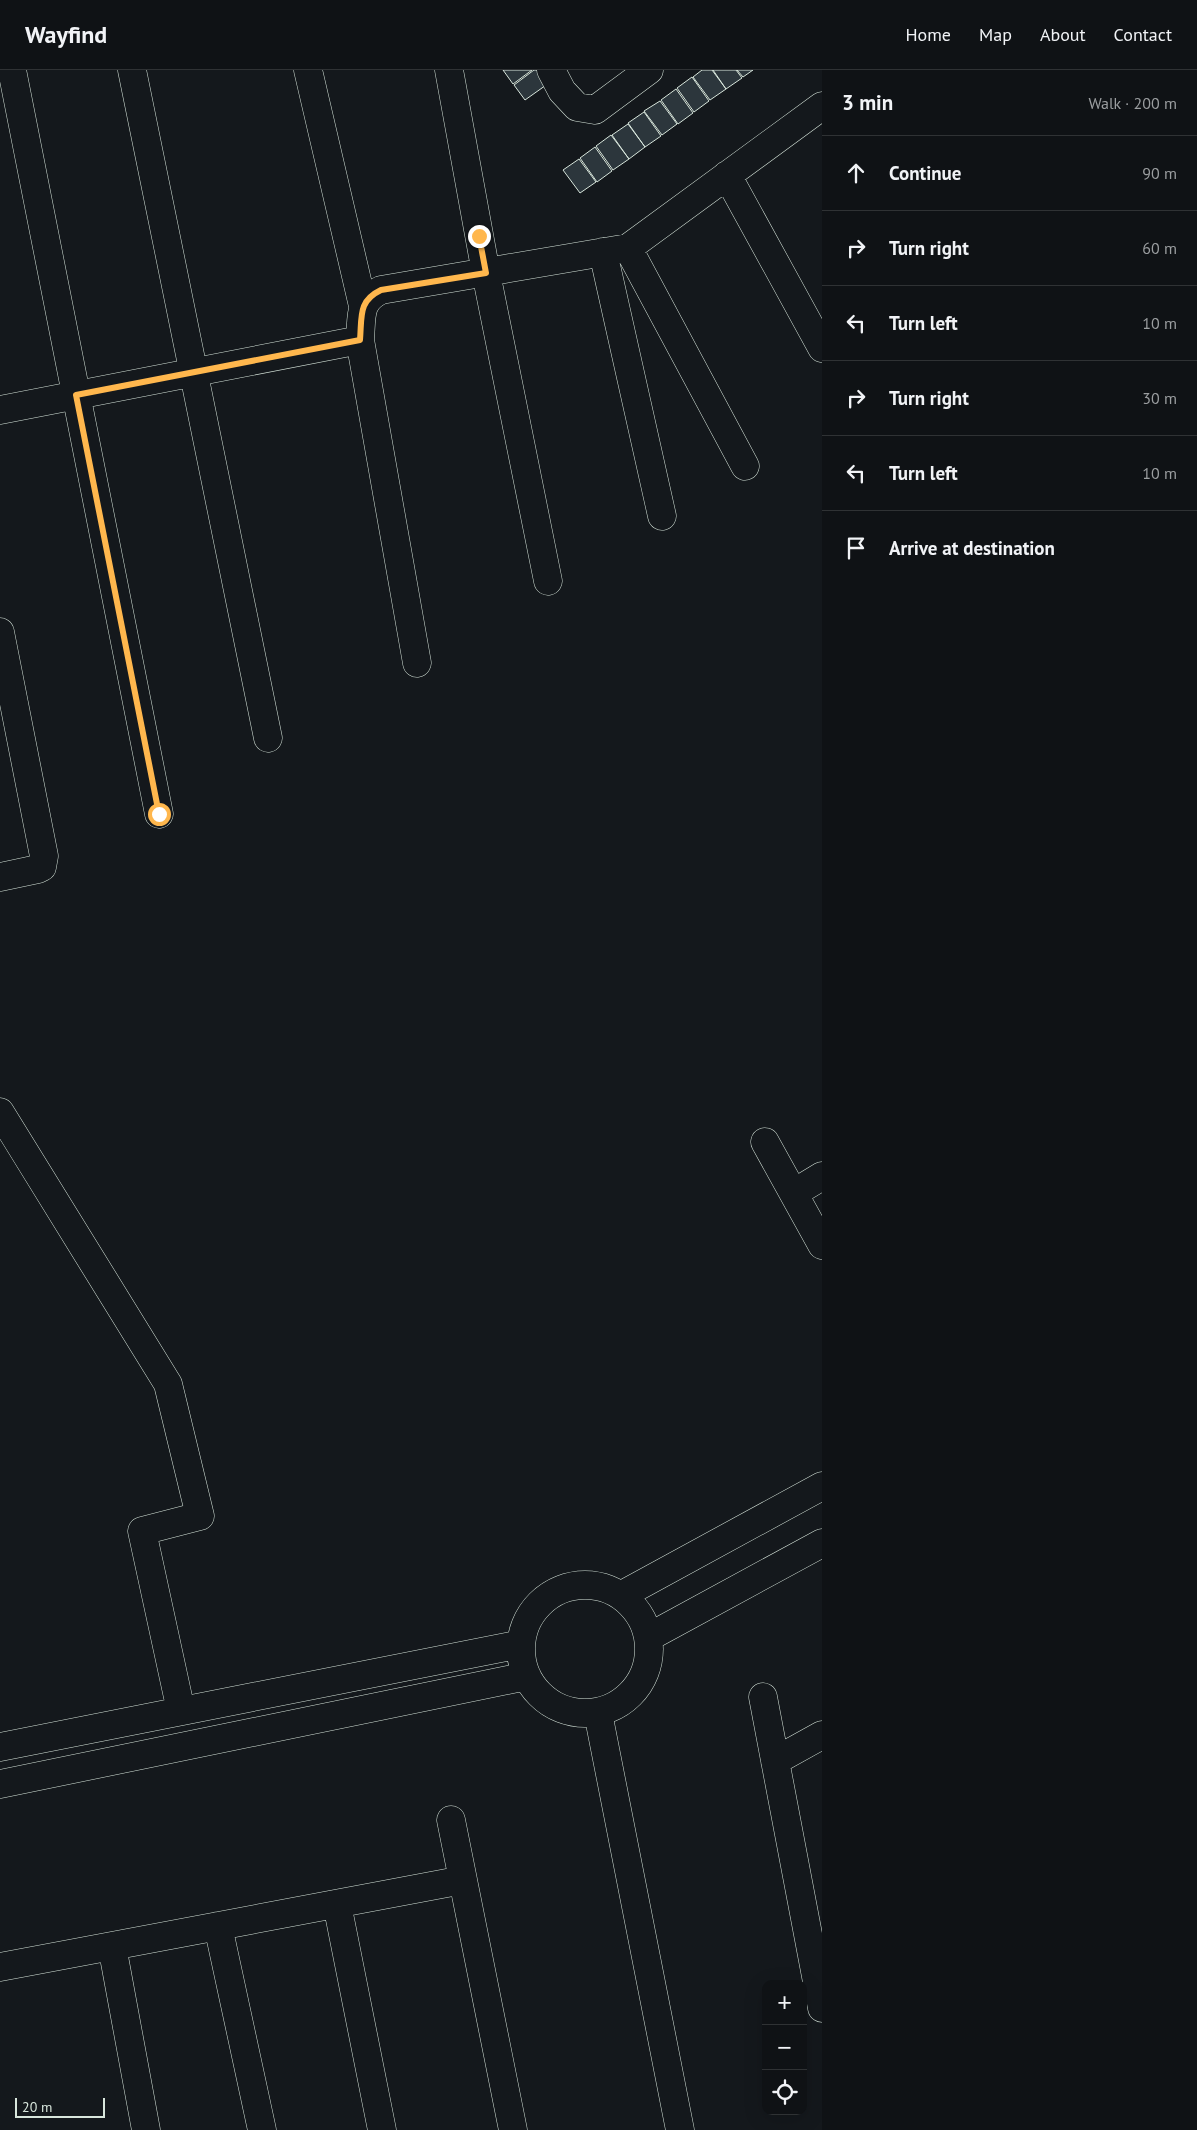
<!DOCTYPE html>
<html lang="en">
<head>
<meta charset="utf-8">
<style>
  body { margin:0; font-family:"PT Sans",sans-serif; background:#1d2022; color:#f1f3f6 }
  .controls { position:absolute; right:15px; bottom:15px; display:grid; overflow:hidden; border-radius:10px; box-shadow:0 5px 20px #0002 }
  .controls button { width:45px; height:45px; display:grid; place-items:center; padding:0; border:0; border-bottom:1px solid #2f3234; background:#0f1215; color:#f1f3f6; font:25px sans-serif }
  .scale { position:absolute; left:15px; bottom:12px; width:90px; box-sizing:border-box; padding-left:5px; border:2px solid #d8e6dc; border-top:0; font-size:14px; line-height:18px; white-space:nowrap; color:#d8e6dc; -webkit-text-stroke:4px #14181c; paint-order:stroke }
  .stop { position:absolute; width:15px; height:15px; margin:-11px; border:4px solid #ffb74d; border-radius:50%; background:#fff }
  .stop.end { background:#ffb74d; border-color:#fff; box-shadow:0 1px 5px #0008 }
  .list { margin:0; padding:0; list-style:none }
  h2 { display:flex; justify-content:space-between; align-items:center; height:65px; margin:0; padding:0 20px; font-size:21px }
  h2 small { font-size:16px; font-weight:400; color:#9b9ea0 }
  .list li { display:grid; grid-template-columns:32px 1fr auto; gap:15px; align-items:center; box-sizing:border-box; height:75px; padding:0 20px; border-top:1px solid #2f3234 }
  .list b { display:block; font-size:19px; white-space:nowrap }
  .list em { font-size:16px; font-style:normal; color:#9b9ea0 }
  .icon { flex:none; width:28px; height:28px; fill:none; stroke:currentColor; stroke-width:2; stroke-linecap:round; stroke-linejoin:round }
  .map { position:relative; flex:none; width:822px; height:2060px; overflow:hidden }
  header { display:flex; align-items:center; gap:30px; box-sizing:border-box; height:70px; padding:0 25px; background:#0f1215; border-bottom:1px solid #2f3234 }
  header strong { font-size:24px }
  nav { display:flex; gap:28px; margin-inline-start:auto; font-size:18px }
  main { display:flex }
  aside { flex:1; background:#0f1215 }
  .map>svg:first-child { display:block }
  .building { fill:#2c363c; stroke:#d8e6dc }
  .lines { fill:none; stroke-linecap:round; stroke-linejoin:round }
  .minor-casing { stroke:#d8e6dc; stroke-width:29 }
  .minor { stroke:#14181c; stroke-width:28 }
  .route { stroke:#ffb74d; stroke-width:6 }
</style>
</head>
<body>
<header>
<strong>Wayfind</strong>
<nav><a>Home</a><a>Map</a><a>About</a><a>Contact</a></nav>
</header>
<main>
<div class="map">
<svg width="822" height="2060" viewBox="0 0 822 2060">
  <rect width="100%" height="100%" fill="#14181c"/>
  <path class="building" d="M503,0H532L513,14Z
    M534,0H539L549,13L525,30L514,15Z
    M702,0H712L726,19L710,30L693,7Z
    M713,0H736L742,8L726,19Z
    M737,0H753L743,7Z
    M692,7L709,31L694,42L677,18Z
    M676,19L693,43L678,54L661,30Z
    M660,31L677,54L662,65L644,41Z
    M644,42L661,66L645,77L628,53Z
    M628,54L645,77L629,89L612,65Z
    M611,65L629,89L613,100L596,76Z
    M595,77L612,101L597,112L580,88Z
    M579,89L596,112L580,123L563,100Z"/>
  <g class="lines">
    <defs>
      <path id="minor" d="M12,0L159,744
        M132,0L268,668
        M308,0L363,236
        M449,0L486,203L548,511
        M551,0L562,21L577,37L595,40L649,0
        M727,105L822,278
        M628,178L745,396
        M603,182L662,446
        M0,340L360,270
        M0,562L44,786L42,797L38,799L0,807
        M417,593L360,270C362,246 358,231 381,220L628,178L822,36
        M0,1042L168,1314L200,1446L142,1461L181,1641
        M765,1072L822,1175
        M794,1123L822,1106
        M521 1579a64 64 0 1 1 128 0a64 64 0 1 1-128 0Z
        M622,1525L822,1416
        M649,1567L822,1473
        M763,1627L822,1938
        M598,1643L680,2060
        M0,1677L521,1574
        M775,1691L822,1665
        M0,1714L527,1606
        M451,1750L513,2060
        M337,1834L382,2060
        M218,1856L262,2060
        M112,1876L146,2060
        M0,1897L463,1810"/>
    </defs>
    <use href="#minor" class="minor-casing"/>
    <use href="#minor" class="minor"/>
  </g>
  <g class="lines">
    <path class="route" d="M159,744L76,325L360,270C362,246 358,231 381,220L486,203L479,166"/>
  </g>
</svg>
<div class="controls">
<button>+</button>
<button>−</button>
<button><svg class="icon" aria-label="locate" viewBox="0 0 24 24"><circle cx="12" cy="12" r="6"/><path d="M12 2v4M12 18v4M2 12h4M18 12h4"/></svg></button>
</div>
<div class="scale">20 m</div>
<div class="stop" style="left:159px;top:744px"></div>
<div class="stop end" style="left:479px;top:166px"></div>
</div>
<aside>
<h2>3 min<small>Walk · 200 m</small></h2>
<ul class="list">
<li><svg class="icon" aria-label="ahead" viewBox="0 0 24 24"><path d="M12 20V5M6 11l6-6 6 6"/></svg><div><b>Continue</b></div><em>90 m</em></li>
<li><svg class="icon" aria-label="right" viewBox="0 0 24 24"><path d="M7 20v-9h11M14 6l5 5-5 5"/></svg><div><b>Turn right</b></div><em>60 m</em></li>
<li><svg class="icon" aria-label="left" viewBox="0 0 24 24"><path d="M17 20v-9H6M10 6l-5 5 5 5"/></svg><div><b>Turn left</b></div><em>10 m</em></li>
<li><svg class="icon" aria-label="right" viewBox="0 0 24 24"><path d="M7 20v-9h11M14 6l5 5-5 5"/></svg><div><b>Turn right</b></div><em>30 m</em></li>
<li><svg class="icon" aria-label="left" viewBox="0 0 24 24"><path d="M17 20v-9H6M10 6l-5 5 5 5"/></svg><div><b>Turn left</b></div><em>10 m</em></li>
<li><svg class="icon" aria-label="arrive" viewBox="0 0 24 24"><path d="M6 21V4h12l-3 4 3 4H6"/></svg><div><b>Arrive at destination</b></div></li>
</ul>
</aside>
</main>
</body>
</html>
